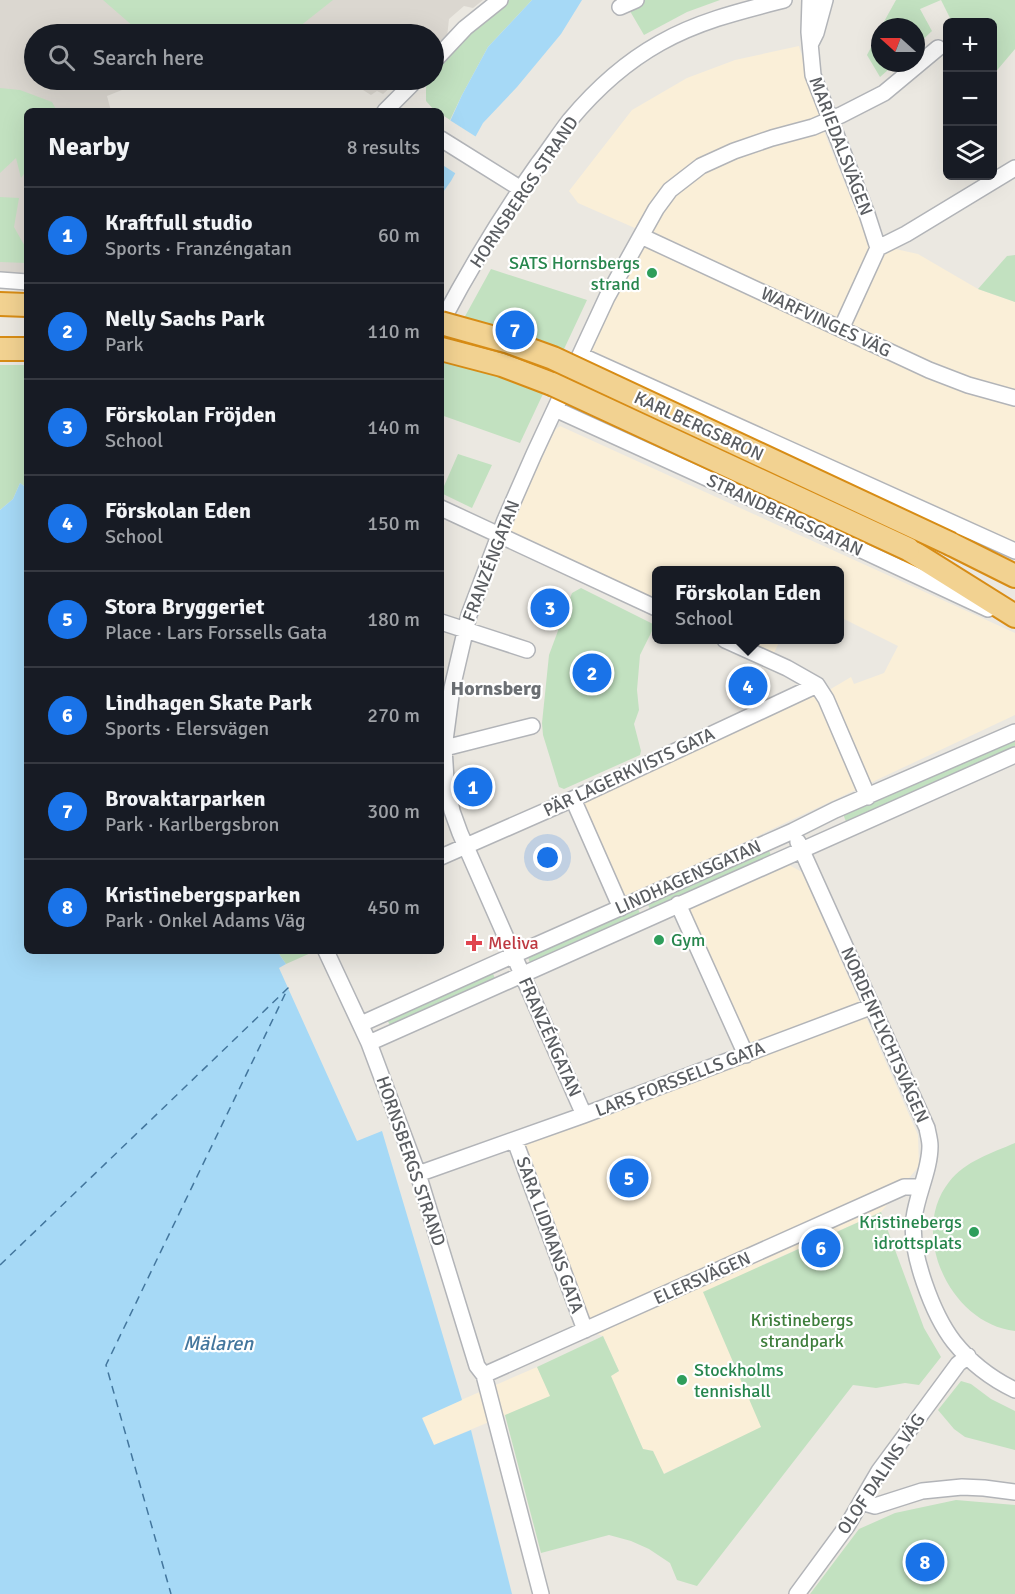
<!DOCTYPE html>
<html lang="en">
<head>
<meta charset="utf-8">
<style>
  body { margin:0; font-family:Signika,sans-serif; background:#20242c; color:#f1f3f6 }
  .controls { position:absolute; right:18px; top:18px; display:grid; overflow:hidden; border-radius:9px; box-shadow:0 6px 24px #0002 }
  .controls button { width:54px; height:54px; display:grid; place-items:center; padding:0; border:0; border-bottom:2px solid #363941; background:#171b24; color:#f1f3f6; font:30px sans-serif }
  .compass { position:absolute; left:871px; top:18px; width:54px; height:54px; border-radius:50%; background:#171b24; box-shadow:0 6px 24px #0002; rotate:291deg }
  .you { position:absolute; left:548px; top:858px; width:21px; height:21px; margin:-15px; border:4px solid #fff; border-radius:50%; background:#1a73e8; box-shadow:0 0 0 9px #1a73e833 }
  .badge { display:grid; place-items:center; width:39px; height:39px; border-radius:50%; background:#1a73e8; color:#fff; font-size:20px; font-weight:700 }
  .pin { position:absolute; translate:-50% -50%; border:3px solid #fff; box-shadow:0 2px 6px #0006 }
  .popup { position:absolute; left:652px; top:566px; width:192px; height:78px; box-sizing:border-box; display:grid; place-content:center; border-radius:9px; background:#171b24; filter:drop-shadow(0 2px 4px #0005); font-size:20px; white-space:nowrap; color:#9ea1a6 }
  .popup b { font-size:22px; color:#f1f3f6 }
  .popup::after { content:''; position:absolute; left:50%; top:100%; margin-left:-12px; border:12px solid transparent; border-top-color:#171b24 }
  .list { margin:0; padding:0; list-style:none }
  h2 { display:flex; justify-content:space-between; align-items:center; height:78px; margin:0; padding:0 24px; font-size:26px }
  h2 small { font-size:20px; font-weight:400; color:#9ea1a6 }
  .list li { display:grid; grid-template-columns:39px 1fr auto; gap:18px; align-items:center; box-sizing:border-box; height:96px; padding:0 24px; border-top:2px solid #363941 }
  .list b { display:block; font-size:22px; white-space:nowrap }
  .list p { margin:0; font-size:20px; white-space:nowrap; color:#9ea1a6 }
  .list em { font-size:20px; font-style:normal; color:#9ea1a6 }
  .icon { flex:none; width:33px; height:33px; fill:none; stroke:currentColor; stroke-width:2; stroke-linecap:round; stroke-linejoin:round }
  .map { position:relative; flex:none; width:1015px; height:1594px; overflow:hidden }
  .search { position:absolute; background:#171b24; box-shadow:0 6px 24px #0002; left:24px; top:24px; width:420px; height:66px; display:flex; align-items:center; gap:15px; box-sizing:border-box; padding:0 21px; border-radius:33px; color:#9ea1a6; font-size:22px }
  .panel { position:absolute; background:#171b24; box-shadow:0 6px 24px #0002; left:24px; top:108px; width:420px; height:846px; border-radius:9px }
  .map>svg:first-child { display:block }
  .commercial { fill:#faefd8 }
  .education { fill:#dbd7d0 }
  .green { fill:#c2e1c0 }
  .water { fill:#a6d9f6 }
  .pier { fill:#ebe8e1 }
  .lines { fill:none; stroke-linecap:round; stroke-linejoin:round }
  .ferry { stroke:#43769d; stroke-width:1.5; stroke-dasharray:8 6; stroke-linecap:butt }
  .minor-casing { stroke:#b2b4b8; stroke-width:18 }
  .highway-casing { stroke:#d78c15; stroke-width:26 }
  .minor { stroke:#fff; stroke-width:15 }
  .highway { stroke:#f2d291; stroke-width:22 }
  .highway-bridge-casing { stroke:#d78c15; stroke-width:26; stroke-linecap:butt }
  .highway-bridge { stroke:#f2d291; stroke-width:22 }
  .leisure-dot { fill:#2e9e5b; stroke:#fff; stroke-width:2 }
  .health-dot { fill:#e0444e; stroke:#fff; stroke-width:2 }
  .labels { text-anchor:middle; stroke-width:4.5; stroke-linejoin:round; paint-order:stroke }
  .street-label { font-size:18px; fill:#5a5d61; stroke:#fff }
  .leisure-label { font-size:18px; fill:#27864d; stroke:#fff; text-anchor:end }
  .health-label { font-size:18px; fill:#be3a42; stroke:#fff; text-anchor:start }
  .park-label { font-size:18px; fill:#3e7e3c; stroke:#fff }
  .neighbourhood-label { font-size:20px; font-weight:bold; fill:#6b6f73; stroke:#fff }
  .water-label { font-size:20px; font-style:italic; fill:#43769d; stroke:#fff }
</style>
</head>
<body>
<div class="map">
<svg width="1015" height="1594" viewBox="0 0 1015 1594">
  <rect width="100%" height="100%" fill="#ebe8e1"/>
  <path class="commercial" d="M799,46L825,134L864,231L882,246L918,254L978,289L1015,302V545L585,350L637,229L578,203L569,191L632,110L687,78L735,60Z
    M560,426L1015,633V715L619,901L574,799L814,687L824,693L851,677L854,684L884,673L898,646L840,617V570H656V610L509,542L510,528L555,430Z
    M718,640H780L769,664Z
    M787,864L802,872L918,1135L919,1166L881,1212L762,1265L761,1428L663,1474L653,1451L643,1449L610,1376L619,1371L603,1336L585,1330L514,1141L748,1055L682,908Z
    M537,1367L551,1396L434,1445L422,1417Z"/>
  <path class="education" d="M0,0H483L473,8L464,6L449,19L447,37L434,49V34H34V80H147L107,96L111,111H27V274L0,272Z
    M347,80H399L383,94L377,91L371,95Z"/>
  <path class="green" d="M103,0H333L290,34H142Z
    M506,0H532L488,47L462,95L450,120L441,114V111L434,110L426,101V87L430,80H434V70L462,41Z
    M629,0H720L687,12L644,35L627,6Z
    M896,0H1015V49L993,75L992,22H952L941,0L920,9L932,31L916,46V27H881Z
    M880,30V63H896L880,77L867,55Z
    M0,88L20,90L52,102L57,111H27V170L21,178L16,158L0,173Z
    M0,197L19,198L14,227L27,250V263L0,262Z
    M1015,255V302L978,289L1007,256Z
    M491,269L587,300L520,443L441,415V360Z
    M0,365H27V488L20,483L13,499L0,510Z
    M458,454L492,465L472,508L441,493Z
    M581,588L655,625L640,655L637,690L639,710L634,724L641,751L640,755L564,789L559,787L543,735L542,723L549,655L572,593Z
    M1015,737V749L847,824L843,814Z
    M768,848L772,858L651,912L647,902Z
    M637,906L641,916L532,964L530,963L528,957L529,955Z
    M277,951H313V952L286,964Z
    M492,971L496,981L391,1028L387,1019Z
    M1015,1143V1331C951,1324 908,1234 949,1182C965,1161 992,1153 1015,1143Z
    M881,1212L924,1328L941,1357L919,1385L905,1383L876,1388L853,1385L697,1586L677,1580L670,1563L649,1549L631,1541L609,1535L541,1553L505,1415L550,1396L537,1367L603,1336L619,1371L611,1376L643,1449L653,1451L664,1474L761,1427L703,1292Z
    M961,1381L971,1384L991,1399L1015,1411V1450L965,1437L954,1429L938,1410Z
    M956,1500L1015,1505V1594H810L859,1529L895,1513Z"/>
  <path class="water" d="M532,0H582L561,34L517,87L483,123L451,181L441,195V141L462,95L488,47Z
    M20,483L27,488V951H277L286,964L279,968L357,1141L382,1131L462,1400L422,1418L434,1445L471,1430L512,1594H0V510L13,499Z"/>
  <path class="pier" d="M448,119L478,138L458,175L441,164V134Z"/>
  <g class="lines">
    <path class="ferry" d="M0,1265L288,988L106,1365L171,1594"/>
    <defs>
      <path id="minor" d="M810,0L809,32L813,75L867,214L878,248
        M620,7L636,0
        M811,43L816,33L825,0
        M434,61L465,28L500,0
        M385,111L416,80
        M441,139L521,189
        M641,236L929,370L968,385L1015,398
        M0,280L27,282
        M441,323C470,268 502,215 538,164C549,150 559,134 570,120C595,90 626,62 660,43C699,21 741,11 784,0
        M841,329L878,248L906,234L1015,168
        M580,355L1015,551
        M555,409L733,490L988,609
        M441,508L656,608
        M441,622L527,650
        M725,640L787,668L817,685L826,699L868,797
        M441,749L532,726
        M573,799L621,908
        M798,842L927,1128C928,1134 930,1140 930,1146C930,1170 917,1194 914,1218C909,1252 933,1315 954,1342C970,1362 992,1379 1015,1390
        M441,857L573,799L817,685
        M678,904L746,1055
        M326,951L369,1043L418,1174L477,1366L484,1375L541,1594
        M361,1024L514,955L793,831L835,810L1015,732
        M369,1043L1015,755
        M584,1115L460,833L452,811L446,780L444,748L452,688L469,615L505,520L534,454L607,297L656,209L670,190L701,166L734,151L772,138L813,127L841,115L884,93L938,48
        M515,1141L585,1330
        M418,1174L584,1115L873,1006
        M484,1375L904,1187H921
        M861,1502L875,1506L922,1491L962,1487L984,1488L1015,1492
        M797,1594L847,1526L879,1471L958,1364L968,1356"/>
      <path id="highway" d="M0,304L27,305
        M0,349H27
        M441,349L502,365L552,384
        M951,544L1015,576
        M908,549L1015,616"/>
    </defs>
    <use href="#minor" class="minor-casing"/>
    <use href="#highway" class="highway-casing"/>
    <use href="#minor" class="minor"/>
    <use href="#highway" class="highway"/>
    <defs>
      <path id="highway-bridge" d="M441,323L509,342L553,358L951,544
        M552,384L908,549"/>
    </defs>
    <use href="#highway-bridge" class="highway-bridge-casing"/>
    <use href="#highway-bridge" class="highway-bridge"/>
  </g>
  <g class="leisure-dot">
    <circle cx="652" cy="273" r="6"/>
    <circle cx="659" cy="940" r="6"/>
    <circle cx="974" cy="1232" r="6"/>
    <circle cx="682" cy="1380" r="6"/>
  </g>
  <path class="health-dot" d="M471 934h6v6h6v6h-6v6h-6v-6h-6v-6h6z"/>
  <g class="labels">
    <g class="street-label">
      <text transform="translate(841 146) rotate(69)" y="6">MARIEDALSVÄGEN</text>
      <text transform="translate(524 192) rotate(-56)" y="6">HORNSBERGS STRAND</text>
      <text transform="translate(826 322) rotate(25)" y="6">WARFVINGES VÄG</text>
      <text transform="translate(699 426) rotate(25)" y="6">KARLBERGSBRON</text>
      <text transform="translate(785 515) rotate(25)" y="6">STRANDBERGSGATAN</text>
      <text transform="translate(491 561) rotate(-69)" y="6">FRANZÉNGATAN</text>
      <text transform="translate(629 772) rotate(-25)" y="6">PÄR LAGERKVISTS GATA</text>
      <text transform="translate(688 877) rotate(-24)" y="6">LINDHAGENSGATAN</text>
      <text transform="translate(885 1035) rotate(66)" y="6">NORDENFLYCHTSVÄGEN</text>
      <text transform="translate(550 1037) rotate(66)" y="6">FRANZÉNGATAN</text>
      <text transform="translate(680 1079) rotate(-21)" y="6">LARS FORSSELLS GATA</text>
      <text transform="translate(411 1161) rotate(71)" y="6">HORNSBERGS STRAND</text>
      <text transform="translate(550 1235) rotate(70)" y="6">SARA LIDMANS GATA</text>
      <text transform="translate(702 1278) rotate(-24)" y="6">ELERSVÄGEN</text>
      <text transform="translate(881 1474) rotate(-56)" y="6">OLOF DALINS VÄG</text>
    </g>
    <g class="leisure-label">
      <text x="640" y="269">SATS Hornsbergs<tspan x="640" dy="21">strand</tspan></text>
      <text x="671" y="946" text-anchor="start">Gym</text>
      <text x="962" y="1228">Kristinebergs<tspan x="962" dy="21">idrottsplats</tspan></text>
      <text x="694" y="1376" text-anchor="start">Stockholms<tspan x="694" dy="21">tennishall</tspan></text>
    </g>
    <g class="health-label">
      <text x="488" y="949">Meliva</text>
    </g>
    <g class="park-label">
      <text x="802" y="1326">Kristinebergs<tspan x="802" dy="21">strandpark</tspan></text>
    </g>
    <g class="neighbourhood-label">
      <text x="496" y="695">Hornsberg</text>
    </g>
    <g class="water-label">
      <text x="218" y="1350">Mälaren</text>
    </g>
  </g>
</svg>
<div class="controls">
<button>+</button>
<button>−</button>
<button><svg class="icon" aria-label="layers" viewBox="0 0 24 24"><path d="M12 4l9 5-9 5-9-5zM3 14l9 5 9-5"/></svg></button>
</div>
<svg class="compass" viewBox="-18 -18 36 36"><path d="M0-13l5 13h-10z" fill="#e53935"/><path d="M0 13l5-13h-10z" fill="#9ea1a6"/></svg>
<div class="you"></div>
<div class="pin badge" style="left:473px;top:787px">1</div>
<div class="pin badge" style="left:592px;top:673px">2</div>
<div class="pin badge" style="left:550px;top:608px">3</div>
<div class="pin badge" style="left:748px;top:686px">4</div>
<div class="popup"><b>Förskolan Eden</b>School</div>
<div class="pin badge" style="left:629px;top:1178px">5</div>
<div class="pin badge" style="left:821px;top:1248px">6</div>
<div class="pin badge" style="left:515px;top:330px">7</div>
<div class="pin badge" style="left:925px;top:1562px">8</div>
<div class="search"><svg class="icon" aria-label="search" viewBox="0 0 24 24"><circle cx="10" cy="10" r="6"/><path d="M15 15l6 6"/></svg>Search here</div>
<section class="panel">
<h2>Nearby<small>8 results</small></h2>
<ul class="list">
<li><span class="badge">1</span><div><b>Kraftfull studio</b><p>Sports · Franzéngatan</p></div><em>60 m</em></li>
<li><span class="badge">2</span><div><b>Nelly Sachs Park</b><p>Park</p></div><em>110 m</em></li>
<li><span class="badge">3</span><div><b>Förskolan Fröjden</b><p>School</p></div><em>140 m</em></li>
<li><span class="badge">4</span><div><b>Förskolan Eden</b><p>School</p></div><em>150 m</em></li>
<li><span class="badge">5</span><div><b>Stora Bryggeriet</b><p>Place · Lars Forssells Gata</p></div><em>180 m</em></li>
<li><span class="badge">6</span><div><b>Lindhagen Skate Park</b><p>Sports · Elersvägen</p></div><em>270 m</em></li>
<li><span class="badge">7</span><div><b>Brovaktarparken</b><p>Park · Karlbergsbron</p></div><em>300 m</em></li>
<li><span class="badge">8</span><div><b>Kristinebergsparken</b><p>Park · Onkel Adams Väg</p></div><em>450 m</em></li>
</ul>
</section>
</div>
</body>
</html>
